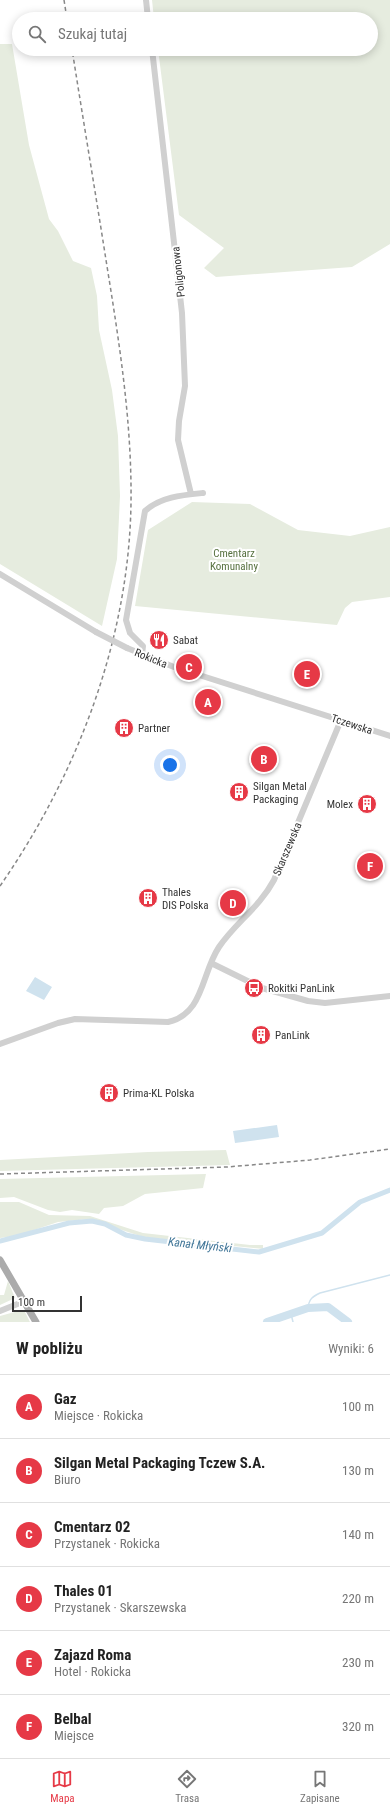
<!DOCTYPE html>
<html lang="pl">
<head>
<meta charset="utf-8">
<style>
  body { margin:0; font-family:"Roboto Condensed",sans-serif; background:#f6f6f6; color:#222 }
  .scale { position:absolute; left:12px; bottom:10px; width:70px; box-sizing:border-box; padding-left:4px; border:2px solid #333; border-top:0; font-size:11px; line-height:14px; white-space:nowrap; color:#333; -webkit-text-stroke:3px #fff; paint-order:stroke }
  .you { position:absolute; left:170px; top:765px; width:14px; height:14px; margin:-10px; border:3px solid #fff; border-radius:50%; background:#1a73e8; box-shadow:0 0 0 6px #1a73e833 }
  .badge { display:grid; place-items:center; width:26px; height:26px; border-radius:50%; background:#e63946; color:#fff; font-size:13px; font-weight:700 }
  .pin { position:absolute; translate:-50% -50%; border:2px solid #fff; box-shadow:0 1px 4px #0006 }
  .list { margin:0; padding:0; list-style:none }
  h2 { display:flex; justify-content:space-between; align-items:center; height:52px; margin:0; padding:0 16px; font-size:17px }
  h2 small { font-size:13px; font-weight:400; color:#767676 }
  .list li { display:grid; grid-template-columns:26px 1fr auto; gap:12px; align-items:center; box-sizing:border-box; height:64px; padding:0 16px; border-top:1px solid #e0e0e0 }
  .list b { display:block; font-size:15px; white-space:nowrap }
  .list p { margin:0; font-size:13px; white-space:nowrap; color:#767676 }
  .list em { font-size:13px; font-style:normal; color:#767676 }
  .icon { flex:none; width:22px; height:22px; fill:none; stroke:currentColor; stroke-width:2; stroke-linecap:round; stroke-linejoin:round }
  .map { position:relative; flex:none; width:390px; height:1322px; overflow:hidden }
  .search { position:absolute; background:#fff; box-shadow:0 2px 10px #0003; left:12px; right:12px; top:12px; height:44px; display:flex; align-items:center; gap:10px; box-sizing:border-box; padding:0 14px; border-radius:22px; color:#767676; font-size:15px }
  .sheet { height:436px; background:#fff }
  nav { display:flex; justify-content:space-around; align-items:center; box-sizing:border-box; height:56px; border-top:1px solid #e0e0e0; background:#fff; font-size:11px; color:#767676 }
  nav a { display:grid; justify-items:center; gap:2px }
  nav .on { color:#e63946 }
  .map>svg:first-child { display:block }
  .green { fill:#e6ecdf }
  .water { fill:#cfe2ee }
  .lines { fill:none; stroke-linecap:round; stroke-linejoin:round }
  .stream { stroke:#cfe2ee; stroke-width:1.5 }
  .canal { stroke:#cfe2ee; stroke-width:5 }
  .river { stroke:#cfe2ee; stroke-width:8 }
  .minor { stroke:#d0d0d0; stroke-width:6 }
  .major { stroke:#ababab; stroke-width:7 }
  .rail { stroke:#888; stroke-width:1.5; stroke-dasharray:4 3; stroke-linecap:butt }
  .minor-bridge { stroke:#d0d0d0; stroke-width:6 }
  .labels { text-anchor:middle; stroke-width:4; stroke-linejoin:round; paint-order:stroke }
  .street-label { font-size:11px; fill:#333; stroke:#fff }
  .park-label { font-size:11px; fill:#56703f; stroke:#fff }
  .poi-label { font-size:11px; fill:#333; stroke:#fff; text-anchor:start }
  .water-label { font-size:12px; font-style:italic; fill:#3f7597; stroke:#fff }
</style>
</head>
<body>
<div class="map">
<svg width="390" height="1322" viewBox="0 0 390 1322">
  <rect width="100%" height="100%" fill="#fff"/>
  <path class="green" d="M152,0H390V244L352,267L216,277L204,268L224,248L179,215L158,49H371V19H154Z
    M0,44H12L29,145L49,219L58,231L73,261L91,268L97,296L99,330L112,390L118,436L120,496L117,559L102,626L0,564Z
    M192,502L250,504L298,530L350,536L390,527V597L352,602L345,608L337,625L135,606L148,530Z
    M226,1150L230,1165L0,1171V1160L148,1152Z
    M206,1174L203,1188L145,1194L123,1206L104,1208L99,1214L72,1210L60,1212L48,1210L14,1197L0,1198V1179Z
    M0,1202H19L49,1215L90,1216L143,1233L250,1245H263V1249L143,1237L89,1219L58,1222L16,1236L0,1238Z
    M8,1281L15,1298L0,1305V1295H4Z
    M22,1310L25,1312L30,1322H0V1316Z"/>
  <path class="water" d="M35,977L52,987L44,1000L26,991Z
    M277,1125L279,1137L235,1143L233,1131Z"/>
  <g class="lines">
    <path class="stream" d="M308,1308C309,1299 312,1297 320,1293L390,1275
      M291,1314L293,1322"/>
    <path class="canal" d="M0,1241L69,1223L92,1221L105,1224L126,1235L145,1239L259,1252L322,1233L360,1202L390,1190"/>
    <path class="river" d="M267,1322L308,1308L328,1307L348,1322"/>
    <path class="minor" d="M146,0L148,19
      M152,49L182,313L185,386L179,421L178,440L191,494
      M0,574L96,632
      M127,648L174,667L390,736
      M142,655L143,646L130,633L126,620L145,511C160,497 183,495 203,493
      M211,963L262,988L308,1001L325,1003L390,996
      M0,1044L58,1023L75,1019L168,1022C204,1014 201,974 219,947C236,922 259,908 274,880L341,720
      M0,1311L25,1301"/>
    <path class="major" d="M0,1260L36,1322"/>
    <path class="rail" d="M64,0L67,19
      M0,886C77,775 129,640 131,503C132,421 119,341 106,260C95,190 83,119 72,49
      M0,1174L227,1167L310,1160L390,1149"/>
    <path class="minor-bridge" d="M96,632L127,648"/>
  </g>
  <defs>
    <symbol id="restaurant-disc" viewBox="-11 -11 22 22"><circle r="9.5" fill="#e63946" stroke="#fff"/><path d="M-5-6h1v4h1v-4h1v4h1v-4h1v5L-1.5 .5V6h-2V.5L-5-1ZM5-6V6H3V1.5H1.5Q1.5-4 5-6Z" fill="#fff"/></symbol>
    <symbol id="building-disc" viewBox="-11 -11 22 22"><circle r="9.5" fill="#e63946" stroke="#fff"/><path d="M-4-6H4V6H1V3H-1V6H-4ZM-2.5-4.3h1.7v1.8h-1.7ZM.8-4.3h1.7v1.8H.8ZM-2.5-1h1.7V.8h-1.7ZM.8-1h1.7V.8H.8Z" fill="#fff"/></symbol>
    <symbol id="bus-disc" viewBox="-11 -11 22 22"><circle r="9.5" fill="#e63946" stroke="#fff"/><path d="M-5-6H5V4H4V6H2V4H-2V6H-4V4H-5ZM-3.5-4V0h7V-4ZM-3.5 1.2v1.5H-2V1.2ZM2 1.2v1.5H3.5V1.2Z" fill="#fff"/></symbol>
  </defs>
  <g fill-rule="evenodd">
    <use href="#restaurant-disc" x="148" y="629" width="22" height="22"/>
    <use href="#building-disc" x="113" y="717" width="22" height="22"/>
    <use href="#building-disc" x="228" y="781" width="22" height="22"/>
    <use href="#building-disc" x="356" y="793" width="22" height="22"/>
    <use href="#building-disc" x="137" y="887" width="22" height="22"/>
    <use href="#bus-disc" x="243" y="977" width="22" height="22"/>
    <use href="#building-disc" x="250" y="1024" width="22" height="22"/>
    <use href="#building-disc" x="98" y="1082" width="22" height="22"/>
  </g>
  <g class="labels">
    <g class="street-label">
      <text transform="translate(178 272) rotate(-96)" y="4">Poligonowa</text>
      <text transform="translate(151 658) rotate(22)" y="4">Rokicka</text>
      <text transform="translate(352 724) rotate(18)" y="4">Tczewska</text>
      <text transform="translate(287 849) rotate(-67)" y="4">Skarszewska</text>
    </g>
    <g class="park-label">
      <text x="234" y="557">Cmentarz<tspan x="234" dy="13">Komunalny</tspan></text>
    </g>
    <g class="poi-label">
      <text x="173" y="644">Sabat</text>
      <text x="138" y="732">Partner</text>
      <text x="253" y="790">Silgan Metal<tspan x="253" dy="13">Packaging</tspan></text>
      <text x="353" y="808" text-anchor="end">Molex</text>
      <text x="162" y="896">Thales<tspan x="162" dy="13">DIS Polska</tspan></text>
      <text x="268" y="992">Rokitki PanLink</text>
      <text x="275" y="1039">PanLink</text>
      <text x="123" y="1097">Prima-KL Polska</text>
    </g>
    <g class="water-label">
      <text transform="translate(200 1245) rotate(6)" y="4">Kanał Młyński</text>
    </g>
  </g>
</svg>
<div class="scale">100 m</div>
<div class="you"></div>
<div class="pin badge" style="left:208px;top:702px">A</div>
<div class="pin badge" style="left:264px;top:759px">B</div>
<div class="pin badge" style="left:189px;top:667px">C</div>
<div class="pin badge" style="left:233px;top:903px">D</div>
<div class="pin badge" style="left:307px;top:674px">E</div>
<div class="pin badge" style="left:370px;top:866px">F</div>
<div class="search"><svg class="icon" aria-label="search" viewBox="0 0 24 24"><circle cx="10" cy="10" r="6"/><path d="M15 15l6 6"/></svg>Szukaj tutaj</div>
</div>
<section class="sheet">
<h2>W pobliżu<small>Wyniki: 6</small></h2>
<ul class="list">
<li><span class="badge">A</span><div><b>Gaz</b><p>Miejsce · Rokicka</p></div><em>100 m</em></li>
<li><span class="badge">B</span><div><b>Silgan Metal Packaging Tczew S.A.</b><p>Biuro</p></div><em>130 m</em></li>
<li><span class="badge">C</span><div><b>Cmentarz 02</b><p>Przystanek · Rokicka</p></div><em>140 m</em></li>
<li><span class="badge">D</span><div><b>Thales 01</b><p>Przystanek · Skarszewska</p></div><em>220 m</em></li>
<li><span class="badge">E</span><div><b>Zajazd Roma</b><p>Hotel · Rokicka</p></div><em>230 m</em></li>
<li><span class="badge">F</span><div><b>Belbal</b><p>Miejsce</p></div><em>320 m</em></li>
</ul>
</section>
<nav>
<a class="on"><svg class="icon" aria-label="map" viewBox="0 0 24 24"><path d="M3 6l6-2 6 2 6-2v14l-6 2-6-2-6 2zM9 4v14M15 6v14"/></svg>Mapa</a>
<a><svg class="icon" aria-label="directions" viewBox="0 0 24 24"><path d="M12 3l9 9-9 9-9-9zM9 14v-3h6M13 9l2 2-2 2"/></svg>Trasa</a>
<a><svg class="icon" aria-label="saved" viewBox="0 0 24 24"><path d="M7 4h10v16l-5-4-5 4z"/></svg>Zapisane</a>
</nav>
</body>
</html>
